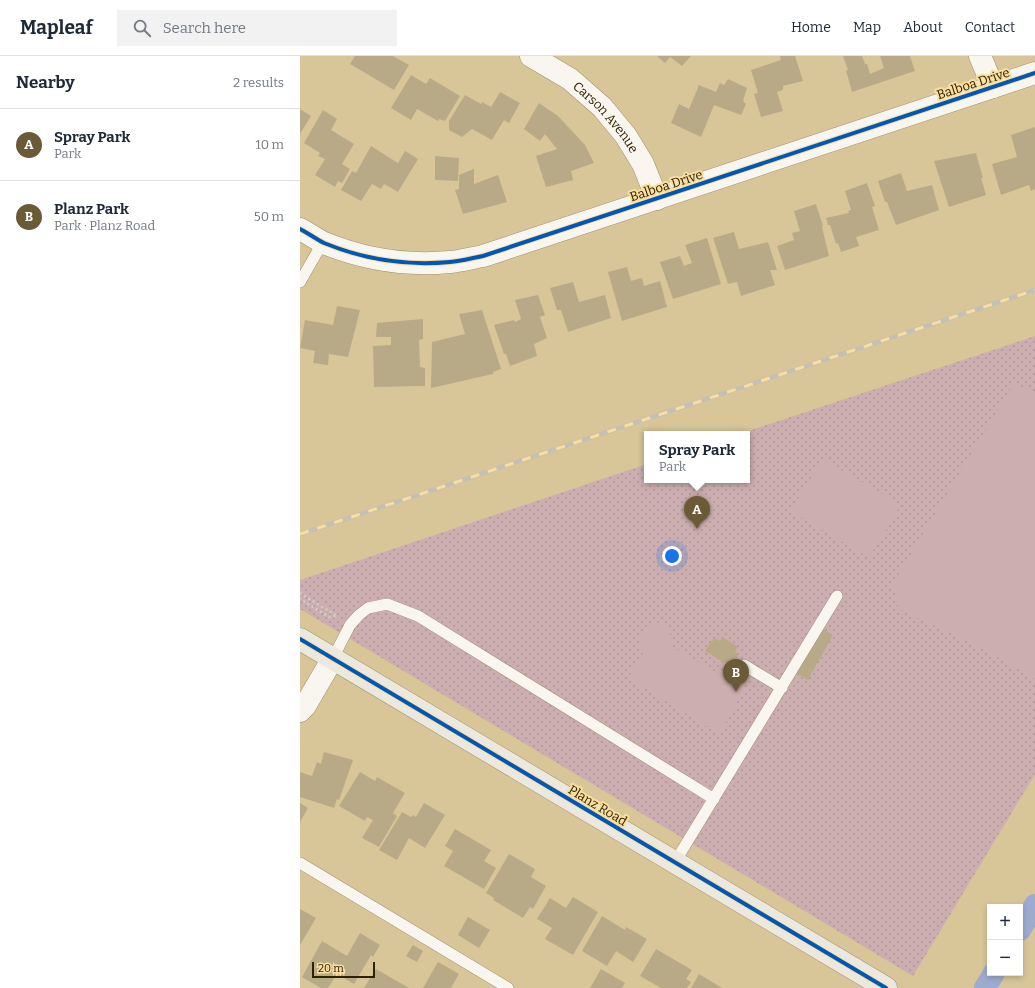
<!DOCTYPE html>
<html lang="en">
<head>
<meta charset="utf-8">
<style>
  body { margin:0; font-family:Bitter,serif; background:#f2f2f3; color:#1f2937 }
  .controls { position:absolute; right:12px; bottom:12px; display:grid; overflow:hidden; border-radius:0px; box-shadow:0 2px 6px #0003 }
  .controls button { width:36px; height:36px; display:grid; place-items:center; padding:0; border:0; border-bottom:1px solid #e0e1e3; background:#fff; color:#1f2937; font:20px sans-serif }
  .scale { position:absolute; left:12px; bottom:10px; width:63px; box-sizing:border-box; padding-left:4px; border:2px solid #2f2200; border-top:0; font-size:11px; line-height:14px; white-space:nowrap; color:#2f2200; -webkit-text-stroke:3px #f9de9f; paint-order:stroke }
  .you { position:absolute; left:372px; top:500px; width:14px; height:14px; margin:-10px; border:3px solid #fff; border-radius:50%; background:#1a73e8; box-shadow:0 0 0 6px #1a73e833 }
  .badge { display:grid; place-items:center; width:26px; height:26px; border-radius:50%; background:#6a5b36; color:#fff; font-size:13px; font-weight:700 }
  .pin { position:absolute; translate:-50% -33px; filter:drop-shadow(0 1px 2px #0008) }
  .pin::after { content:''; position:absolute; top:21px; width:14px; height:12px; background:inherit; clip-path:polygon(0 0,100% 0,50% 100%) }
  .popup { position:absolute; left:344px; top:375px; width:106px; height:52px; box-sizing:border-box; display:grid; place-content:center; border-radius:0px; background:#fff; filter:drop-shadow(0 1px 3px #0005); font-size:13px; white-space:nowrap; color:#747a83 }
  .popup b { font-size:15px; color:#1f2937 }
  .popup::after { content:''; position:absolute; left:50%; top:100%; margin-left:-8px; border:8px solid transparent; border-top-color:#fff }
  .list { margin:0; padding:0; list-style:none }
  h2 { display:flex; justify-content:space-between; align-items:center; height:52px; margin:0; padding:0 16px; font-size:17px }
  h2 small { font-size:13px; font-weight:400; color:#747a83 }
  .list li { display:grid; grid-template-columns:26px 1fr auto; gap:12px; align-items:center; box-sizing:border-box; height:72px; padding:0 16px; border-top:1px solid #e0e1e3 }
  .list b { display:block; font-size:15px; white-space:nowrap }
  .list p { margin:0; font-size:13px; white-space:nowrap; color:#747a83 }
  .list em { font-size:13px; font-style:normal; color:#747a83 }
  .icon { flex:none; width:22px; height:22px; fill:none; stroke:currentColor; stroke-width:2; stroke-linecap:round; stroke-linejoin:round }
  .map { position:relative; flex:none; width:735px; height:932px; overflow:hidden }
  header { display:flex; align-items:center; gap:24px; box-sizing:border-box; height:56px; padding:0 20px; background:#fff; border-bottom:1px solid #e0e1e3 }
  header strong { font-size:19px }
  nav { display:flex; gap:22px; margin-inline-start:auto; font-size:14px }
  .search { width:280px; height:36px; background:#f2f2f3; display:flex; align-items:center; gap:10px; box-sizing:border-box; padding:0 14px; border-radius:0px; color:#747a83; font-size:15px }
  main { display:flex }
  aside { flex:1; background:#fff }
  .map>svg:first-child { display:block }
  .grass { fill:url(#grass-dots) }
  .pitch { fill:#cdaeb0 }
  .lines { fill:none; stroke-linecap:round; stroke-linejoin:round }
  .canal { stroke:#9eabcf; stroke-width:22 }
  .building { fill:#b9aa87 }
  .lane-casing { stroke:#a0926e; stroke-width:12 }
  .street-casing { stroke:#a0926e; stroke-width:23 }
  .secondary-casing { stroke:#a0926e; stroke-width:23 }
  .path { stroke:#d4cebf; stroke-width:2.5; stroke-dasharray:2 3; stroke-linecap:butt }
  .lane { stroke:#f9f6f0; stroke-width:11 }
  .street { stroke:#f9f6f0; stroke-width:22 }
  .secondary { stroke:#ece8de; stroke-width:22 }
  .rail-casing { stroke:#c5c0b3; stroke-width:4.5 }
  .rail { stroke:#f9de9f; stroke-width:3; stroke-dasharray:9; stroke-linecap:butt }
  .cycleway-casing { stroke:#f9de9f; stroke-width:6 }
  .cycleway { stroke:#0057b8; stroke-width:4 }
  .labels { text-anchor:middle; stroke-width:4; stroke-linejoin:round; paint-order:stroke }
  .street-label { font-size:13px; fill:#2f2200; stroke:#f9de9f }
</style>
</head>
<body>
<header>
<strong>Mapleaf</strong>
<div class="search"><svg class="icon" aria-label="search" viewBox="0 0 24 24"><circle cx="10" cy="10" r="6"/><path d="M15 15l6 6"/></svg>Search here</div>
<nav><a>Home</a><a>Map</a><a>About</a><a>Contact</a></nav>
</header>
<main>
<aside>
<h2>Nearby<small>2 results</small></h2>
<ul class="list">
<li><span class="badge">A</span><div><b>Spray Park</b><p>Park</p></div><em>10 m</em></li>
<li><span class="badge">B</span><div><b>Planz Park</b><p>Park · Planz Road</p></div><em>50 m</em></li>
</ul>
</aside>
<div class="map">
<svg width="735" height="932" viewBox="0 0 735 932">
  <defs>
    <pattern id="grass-dots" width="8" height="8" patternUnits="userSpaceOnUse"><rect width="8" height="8" fill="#cdaeb0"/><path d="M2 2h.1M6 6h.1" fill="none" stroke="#b09596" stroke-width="1.8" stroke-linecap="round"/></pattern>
  </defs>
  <rect width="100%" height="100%" fill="#d8c699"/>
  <path class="grass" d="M735,280V718L613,920L0,553V524L347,408V424H447V378H439Z"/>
  <path class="pitch" d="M714,327L735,338V623L685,594L599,553L592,529Z
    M523,403L601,449L569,502L490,455Z
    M356,565L369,573L373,591L445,633L419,678L328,622L343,597L339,585L347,569Z"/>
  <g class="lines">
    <path class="canal" d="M720,874L735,849
      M685,932L694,917"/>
  </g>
  <path class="building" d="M55,0H93L109,9L94,34L50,8Z
    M357,0H391L382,10L370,1L365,7Z
    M480,0H495L503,25L483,30V34L477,36L483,55L461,61L454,38L458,37L451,14L481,4Z
    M543,0H562L565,8H567L570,18L584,12L580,0H610L615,15L552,36L546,14H548Z
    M111,19L126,28L130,22L160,40L145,65L139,63L138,65L117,53L111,64L91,52Z
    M428,23L447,32L443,45L446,48L441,59L414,49L401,81L371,67L379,48L389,53L399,29L416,36L420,27L424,29Z
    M200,36L220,47L209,67L204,64L192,84L172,73L162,81L149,74V65L165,39L181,48L182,46L191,51Z
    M239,47L258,60L285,89L294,107L271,115L273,124L246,131L236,100L257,93L245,78L240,85L224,73Z
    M0,53L11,60L0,78Z
    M23,54L37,63L31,74L54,88L42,108L50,113L42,127L38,125L35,131L15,119L25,103L18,100L20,97L4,87Z
    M735,71V133L731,135L729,129L701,139L692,108L717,101L711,79Z
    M71,90L98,107L105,95L118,103L98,136L84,128L81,133L72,128L61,145L41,134L52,115L56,117Z
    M676,97L683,122H681L686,139L649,151L634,105Z
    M135,100L159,102L158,125L135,124Z
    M174,113V128L198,119L207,146L163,158L155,134L159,133V119Z
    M601,117L607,135L632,129L639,154L596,169L587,146H585L578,125Z
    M567,127L575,150L572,151L579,174L556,181L559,190L541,196L538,187L536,188L530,169H528L526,162L549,157L548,155L551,154L545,135Z
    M516,148L523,170L522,171L529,200L485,214L477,190L494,184L492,177L500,175L494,155Z
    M434,176L439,193L468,186L477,214H470L475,229L441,240L437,226L428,228L413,182Z
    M407,182L421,228L373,243L360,206L380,200L384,210L392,207L385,189Z
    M327,211L331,225L342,222L344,230L360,225L367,251L322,265L308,216Z
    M273,226L279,246L305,239L311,262L268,276L261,254H257L250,232Z
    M238,239L245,259L240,261L247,282L234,288L237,300L210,310L206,298H204L194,269L214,264L215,266L221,263L215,244Z
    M37,250L60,254L48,301L29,298L28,309L13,307L15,295L0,292L5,264L33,269Z
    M182,254L201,313L193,316V318L131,332L132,286L165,278L159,258Z
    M123,263V283L119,284L120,311L125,312V330L74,331L73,290L91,289V281H76L77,267Z
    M521,572L533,579L508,624L495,616Z
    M422,581L438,591L435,596L439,598L432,611L405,595L414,582L420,585Z
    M24,696L53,704L39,744L37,743L34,752L0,741V716L12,720L17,706L21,708Z
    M60,716L75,725L77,721L105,737L93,757L97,760L79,791L62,782L73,764L67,761L65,765L39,750Z
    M0,747L8,752L0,766Z
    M124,747L145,759L125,792L109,782L97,804L79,794L102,756L111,761L113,759L116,761Z
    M155,773L191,794L184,805L196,812L184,833L144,810L153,795L145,790Z
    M209,798L235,813L231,821L246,830L233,853L230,851L223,862L193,844L194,842L186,837Z
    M273,841L298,856L273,899L245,883L252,872L237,863L250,842L266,852Z
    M0,853L16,862L0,889Z
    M302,860L325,874L326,871L347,883L333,906L316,895L307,910L282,895Z
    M168,861L190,874L179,892L158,879Z
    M60,877L80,889L73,901L71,899L70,901L54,928L37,918L28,932H21L2,921L22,885L47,900Z
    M113,889L123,895L117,906L106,900Z
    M356,893L392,914L386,923L391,926L387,932H361L340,920Z
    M138,906L159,918L151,932H123Z
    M76,913L109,932H64Z
    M301,913L325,927L322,932H290Z
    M399,918L422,932H391Z"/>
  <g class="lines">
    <defs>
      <path id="lane" d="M0,226L23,186
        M33,602L50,569L59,559L68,552L87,548L118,560L414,743
        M444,609L482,632
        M375,806L537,540
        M0,807L208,932"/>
      <g id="street">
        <path id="s1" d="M231,0L270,23L302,51L326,80L343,108L357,143"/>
        <path d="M680,0L693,31"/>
        <path d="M0,173C8,177 16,183 24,187C63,203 107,210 150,206C161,205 172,202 183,200L735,17"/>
        <path d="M0,655L5,650L33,602"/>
      </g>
      <path id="secondary" d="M0,583L586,932"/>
    </defs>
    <use href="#lane" class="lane-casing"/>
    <use href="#street" class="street-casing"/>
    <use href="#secondary" class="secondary-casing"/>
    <path class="path" d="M0,537L37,560L29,561L0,543"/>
    <use href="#lane" class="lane"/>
    <use href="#street" class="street"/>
    <use href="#secondary" class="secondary"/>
    <defs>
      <path id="rail" d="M0,478L735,234"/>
    </defs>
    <use href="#rail" class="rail-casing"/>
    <use href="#rail" class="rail"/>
    <defs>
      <path id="cycleway" d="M0,173C8,177 16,183 24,187C63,203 107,210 150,206C161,205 172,202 183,200L735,17
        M0,583L586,932"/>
    </defs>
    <use href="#cycleway" class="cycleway-casing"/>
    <use href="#cycleway" class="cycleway"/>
  </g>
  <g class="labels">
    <g class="street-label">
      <text transform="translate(673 27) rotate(-18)" y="5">Balboa Drive</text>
      <text dy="5" stroke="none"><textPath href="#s1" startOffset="98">Carson Avenue</textPath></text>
      <text transform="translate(366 129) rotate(-18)" y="5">Balboa Drive</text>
      <text transform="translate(298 749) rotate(31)" y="5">Planz Road</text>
    </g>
  </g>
</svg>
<div class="controls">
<button>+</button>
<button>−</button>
</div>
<div class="scale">20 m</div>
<div class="you"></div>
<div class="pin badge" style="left:397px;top:473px">A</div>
<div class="popup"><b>Spray Park</b>Park</div>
<div class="pin badge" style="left:436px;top:636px">B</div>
</div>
</main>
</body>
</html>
